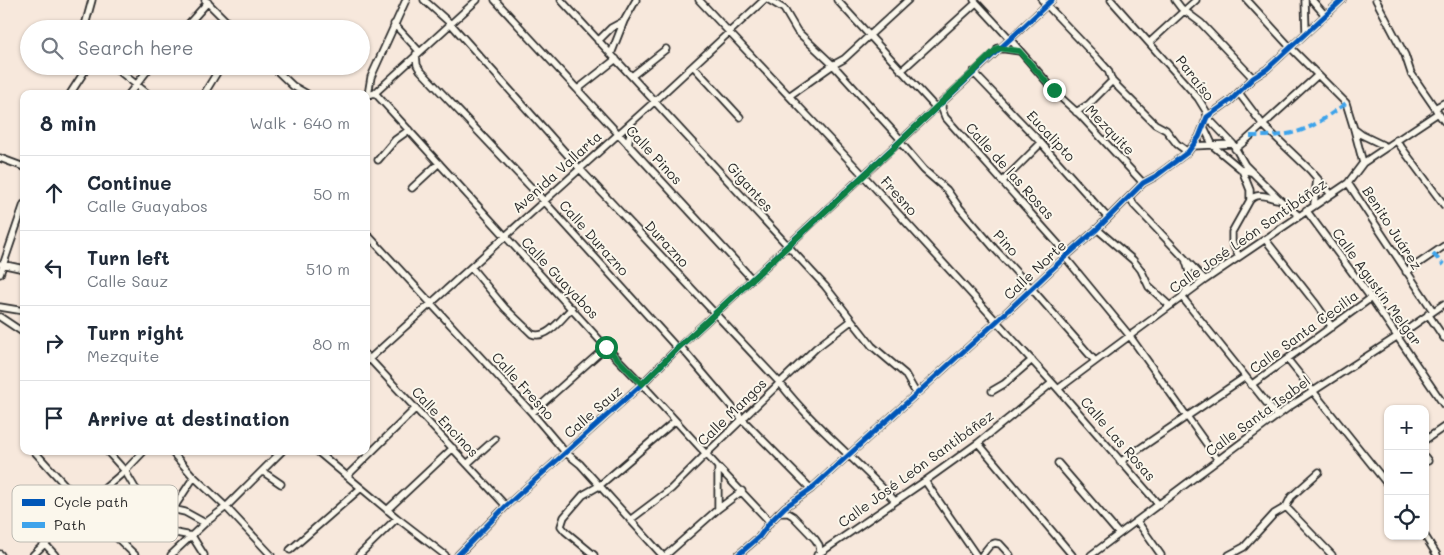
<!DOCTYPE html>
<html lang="en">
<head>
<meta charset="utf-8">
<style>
  body { margin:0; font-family:Mali,sans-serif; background:#f6f6f7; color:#1f2937 }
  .controls { position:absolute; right:15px; bottom:15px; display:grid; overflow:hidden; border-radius:10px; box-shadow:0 1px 4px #0004 }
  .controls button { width:45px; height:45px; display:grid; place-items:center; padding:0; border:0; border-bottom:1px solid #e0e1e3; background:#fff; color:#1f2937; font:25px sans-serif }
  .stop { position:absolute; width:15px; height:15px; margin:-11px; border:4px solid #0b8043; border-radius:50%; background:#fff }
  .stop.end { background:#0b8043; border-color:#fff; box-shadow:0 1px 5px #0008 }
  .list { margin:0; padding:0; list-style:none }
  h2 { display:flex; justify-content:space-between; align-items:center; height:65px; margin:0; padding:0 20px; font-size:21px }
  h2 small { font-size:16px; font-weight:400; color:#747a83 }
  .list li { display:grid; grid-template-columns:32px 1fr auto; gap:15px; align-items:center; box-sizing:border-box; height:75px; padding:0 20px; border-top:1px solid #e0e1e3 }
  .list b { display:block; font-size:19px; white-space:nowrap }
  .list p { margin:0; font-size:16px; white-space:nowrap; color:#747a83 }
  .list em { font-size:16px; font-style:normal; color:#747a83 }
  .icon { flex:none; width:28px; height:28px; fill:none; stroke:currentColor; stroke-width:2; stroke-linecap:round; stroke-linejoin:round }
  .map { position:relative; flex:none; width:1444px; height:555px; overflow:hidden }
  .search { position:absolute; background:#fff; box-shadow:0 1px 4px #0004; left:20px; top:20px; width:350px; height:55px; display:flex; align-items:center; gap:12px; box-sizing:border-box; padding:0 18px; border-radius:28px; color:#747a83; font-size:19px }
  .panel { position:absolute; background:#fff; box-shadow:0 1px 4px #0004; left:20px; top:90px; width:350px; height:365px; border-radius:10px }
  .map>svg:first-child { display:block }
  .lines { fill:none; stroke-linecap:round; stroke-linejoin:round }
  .street-casing { stroke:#2b2b2b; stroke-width:9 }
  .street { stroke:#fbf7ec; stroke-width:5.5 }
  .quiet { stroke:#3ea3eb; stroke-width:4; stroke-dasharray:8 4; stroke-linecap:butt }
  .cycleway-casing { stroke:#fbf7ec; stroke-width:8 }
  .cycleway { stroke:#0057b8; stroke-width:5 }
  .route { stroke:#0b8043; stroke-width:6 }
  .labels { text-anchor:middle; stroke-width:4; stroke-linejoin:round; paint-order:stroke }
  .street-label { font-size:14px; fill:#2b2b2b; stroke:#fbf7ec }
  .key { fill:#fbf7ec; stroke:#bdbab2; stroke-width:1 }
  .key-label { font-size:14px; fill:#2b2b2b }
</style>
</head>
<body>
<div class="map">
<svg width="1444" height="555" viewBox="0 0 1444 555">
  <rect width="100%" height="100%" fill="#f7e8dc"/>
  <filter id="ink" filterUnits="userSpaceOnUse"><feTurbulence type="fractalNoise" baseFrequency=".02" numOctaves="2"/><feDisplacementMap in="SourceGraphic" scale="10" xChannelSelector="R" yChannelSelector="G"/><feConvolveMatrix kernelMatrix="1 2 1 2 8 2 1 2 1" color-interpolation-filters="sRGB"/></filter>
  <g filter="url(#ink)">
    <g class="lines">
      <defs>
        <path id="street" d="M205,0L234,29
          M424,0L451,24L580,169L780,383C813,426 858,461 895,501
          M495,0L752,279
          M561,0L825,286L872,346L905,374L916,393
          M699,0L864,176L1058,389L1159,505
          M769,0L784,9L797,31L833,65L902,141
          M837,0L936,108
          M974,0L1009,38L1059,96L1080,115L1143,183
          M1042,0L1099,60L1108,70L1112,81L1155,124L1166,130L1177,144L1188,152
          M1111,0L1198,98L1206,111L1207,117L1233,144L1245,165L1279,199L1298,215
          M1175,0L1181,8L1201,23L1253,78
          M1247,0L1290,47L1346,103L1354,129L1363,163
          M1305,0L1306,33
          M1312,0L1325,15
          M1376,0L1405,55L1411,73L1435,108
          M394,24L419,51
          M84,29L92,0
          M184,29L208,2
          M598,41L611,28L624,21
          M1150,42L1196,0
          M998,48L1019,51
          M416,54L417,65L420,70L544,201L678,349
          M611,54L624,21L636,0
          M113,66L148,94
          M272,66L293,86L307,94
          M693,66L740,117
          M901,71L976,3
          M973,72L1041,143L1108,218
          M632,76L666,49
          M578,89L616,59
          M375,93L606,347L642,384L718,467L770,522
          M1239,93L1263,125L1310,170L1330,193
          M70,94L88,66
          M129,94L151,66
          M204,94L221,66
          M368,95L371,77L406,0
          M366,96L375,93L477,0
          M789,96L833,65L844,59L908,0
          M942,103V109L945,117L1058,244L1065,257L1129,335L1218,460
          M1076,112L1089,104L1112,81
          M1438,113L1444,121
          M1204,127L1213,146L1242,170L1251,172
          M1354,129L1362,135L1387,147
          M1396,140L1444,205
          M900,142L924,170L947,190L959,207L994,248L1032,289L1095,361
          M628,145L632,122
          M1193,146L1233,144
          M1235,149L1244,142L1318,75
          M0,158L24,167
          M378,160L395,140L409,130
          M1242,170L1250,190V200
          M1003,181L1041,143
          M1348,183L1433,311
          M412,188L439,163
          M1130,197L1134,205L1205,280
          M1314,204L1317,178
          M1306,210L1371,298L1444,405
          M1097,229L1133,260L1141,270L1149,287L1170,306
          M366,233L532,413L565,452L580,464L662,555
          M1265,239L1316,304L1332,327
          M1239,257L1232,242V232L1250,200C1257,192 1267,197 1277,199
          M1186,262C1191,275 1191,286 1182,297L1277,416
          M1,264L24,269
          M471,267L505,308L532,334C547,340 562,318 572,308
          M1406,272L1444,246
          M0,274L24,204
          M0,307L24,311
          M1428,314L1444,338
          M0,317L24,333
          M680,346L743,420L811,489
          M366,355L506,506
          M1288,360L1388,485
          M366,362L655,101L764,0
          M1251,385L1371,298
          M1058,389L1205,280L1348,183L1363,163L1438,113L1435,108L1444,103
          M992,391L1004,384L1032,360
          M532,413L606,347
          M1425,440L1444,427
          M978,443L1072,555
          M34,451L84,506L135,555
          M107,451L125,471L135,488L150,504L168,528L176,533L192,536L204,555
          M171,451L192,475L226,507L271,555
          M317,451L397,518L445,555
          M1425,457L1428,461
          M1120,462L1245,377
          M1058,463L1119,534
          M467,464L495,439
          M262,471L281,484
          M347,476L416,408
          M925,481L976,555
          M150,504L185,512L205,523
          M1286,507L1332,555
          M173,509L194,477
          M718,509V467
          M387,510L453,448
          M778,513H788L793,516L815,539L819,545L820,552
          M26,520L47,542
          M630,520L671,489L706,454L816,348L851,321
          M1137,521L1161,555
          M1425,536L1437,555
          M45,544L55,555
          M290,550L361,488
          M0,554L1,555
          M33,555L84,506L125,471L144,451
          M171,555L205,523L226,507L282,451
          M359,555L397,518
          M458,555L506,506L642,384L680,346L1052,0
          M594,555L565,531L561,526L564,517L583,495L599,486L675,421
          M666,555L718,509L742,491
          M738,555L759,537L770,522L785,507L811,489L996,322L1065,257L1097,229L1143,183L1156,176L1188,152L1199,137L1207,117L1231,100L1253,78L1267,69L1342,0
          M817,555L925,481L978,443L1052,383
          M982,555L990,545L995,543L1000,544L1010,555
          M1091,555L1289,407L1398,336L1444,304
          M1229,555L1244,547L1274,514L1286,507L1291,497L1319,472"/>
      </defs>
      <use href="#street" class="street-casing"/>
      <use href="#street" class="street"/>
      <path class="quiet" d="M1250,136C1296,137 1309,131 1346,103
        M1433,254L1444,265"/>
      <defs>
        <path id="cycleway" d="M458,555L506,506L642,384L680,346L1052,0
          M738,555L759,537L770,522L785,507L811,489L996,322L1065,257L1097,229L1143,183L1156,176L1188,152L1199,137L1207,117L1231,100L1253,78L1267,69L1342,0"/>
      </defs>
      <use href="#cycleway" class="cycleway-casing"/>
      <use href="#cycleway" class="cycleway"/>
    </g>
  </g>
  <g class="lines" filter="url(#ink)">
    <path class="route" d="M606,347L642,384L680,346L900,142L998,48L1019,51L1054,90"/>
  </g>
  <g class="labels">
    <g class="street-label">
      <text transform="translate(1195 78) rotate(52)" y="5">Paraíso</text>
      <text transform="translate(1110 130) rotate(46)" y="5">Mezquite</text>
      <text transform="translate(1051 136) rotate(47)" y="5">Eucalipto</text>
      <text transform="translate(654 155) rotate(47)" y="5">Calle Pinos</text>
      <text transform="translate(1010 171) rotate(48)" y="5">Calle de las Rosas</text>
      <text transform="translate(557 172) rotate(-42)" y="5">Avenida Vallarta</text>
      <text transform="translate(750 187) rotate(48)" y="5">Gigantes</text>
      <text transform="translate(899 196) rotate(48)" y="5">Fresno</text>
      <text transform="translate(1392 228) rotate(57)" y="5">Benito Juárez</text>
      <text transform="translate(1248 236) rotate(-35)" y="5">Calle José León Santibáñez</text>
      <text transform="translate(594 238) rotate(48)" y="5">Calle Durazno</text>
      <text transform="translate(1006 243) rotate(48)" y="5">Pino</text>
      <text transform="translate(667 244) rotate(47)" y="5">Durazno</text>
      <text transform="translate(1035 270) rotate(-43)" y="5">Calle Norte</text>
      <text transform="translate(560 278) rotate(47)" y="5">Calle Guayabos</text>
      <text transform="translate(1377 287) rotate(54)" y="5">Calle Agustín Melgar</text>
      <text transform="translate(1304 332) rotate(-36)" y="5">Calle Santa Cecilia</text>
      <text transform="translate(523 386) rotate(48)" y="5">Calle Fresno</text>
      <text transform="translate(593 412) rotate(-41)" y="5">Calle Sauz</text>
      <text transform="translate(732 412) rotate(-44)" y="5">Calle Mangos</text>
      <text transform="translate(1258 416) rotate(-36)" y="5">Calle Santa Isabel</text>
      <text transform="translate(445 422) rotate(47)" y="5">Calle Encinos</text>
      <text transform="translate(1118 439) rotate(49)" y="5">Calle Las Rosas</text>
      <text transform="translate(916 469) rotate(-36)" y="5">Calle José León Santibáñez</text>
    </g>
  </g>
  <rect x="12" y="485" width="166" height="57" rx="8" class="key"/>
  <rect x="22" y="499" width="23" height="7" fill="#0057b8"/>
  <rect x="22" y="522" width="23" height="6" fill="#3ea3eb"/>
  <g class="key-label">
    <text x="54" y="507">Cycle path</text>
    <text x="54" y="530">Path</text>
  </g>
</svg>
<div class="controls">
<button>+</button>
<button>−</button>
<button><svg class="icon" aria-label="locate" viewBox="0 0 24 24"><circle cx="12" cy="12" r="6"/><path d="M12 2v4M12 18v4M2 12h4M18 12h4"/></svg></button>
</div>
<div class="stop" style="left:606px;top:347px"></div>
<div class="stop end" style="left:1054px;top:90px"></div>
<div class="search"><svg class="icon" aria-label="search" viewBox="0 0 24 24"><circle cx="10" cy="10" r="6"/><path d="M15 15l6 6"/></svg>Search here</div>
<section class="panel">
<h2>8 min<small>Walk · 640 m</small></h2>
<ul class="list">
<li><svg class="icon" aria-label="ahead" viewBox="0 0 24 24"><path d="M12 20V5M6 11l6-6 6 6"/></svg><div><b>Continue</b><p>Calle Guayabos</p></div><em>50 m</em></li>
<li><svg class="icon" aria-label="left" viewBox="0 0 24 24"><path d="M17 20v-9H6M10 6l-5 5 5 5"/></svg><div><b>Turn left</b><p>Calle Sauz</p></div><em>510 m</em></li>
<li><svg class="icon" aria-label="right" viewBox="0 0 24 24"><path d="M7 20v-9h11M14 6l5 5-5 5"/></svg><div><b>Turn right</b><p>Mezquite</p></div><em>80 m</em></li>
<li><svg class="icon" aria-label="arrive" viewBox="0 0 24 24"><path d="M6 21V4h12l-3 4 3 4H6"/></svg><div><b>Arrive at destination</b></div></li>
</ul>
</section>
</div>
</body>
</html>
